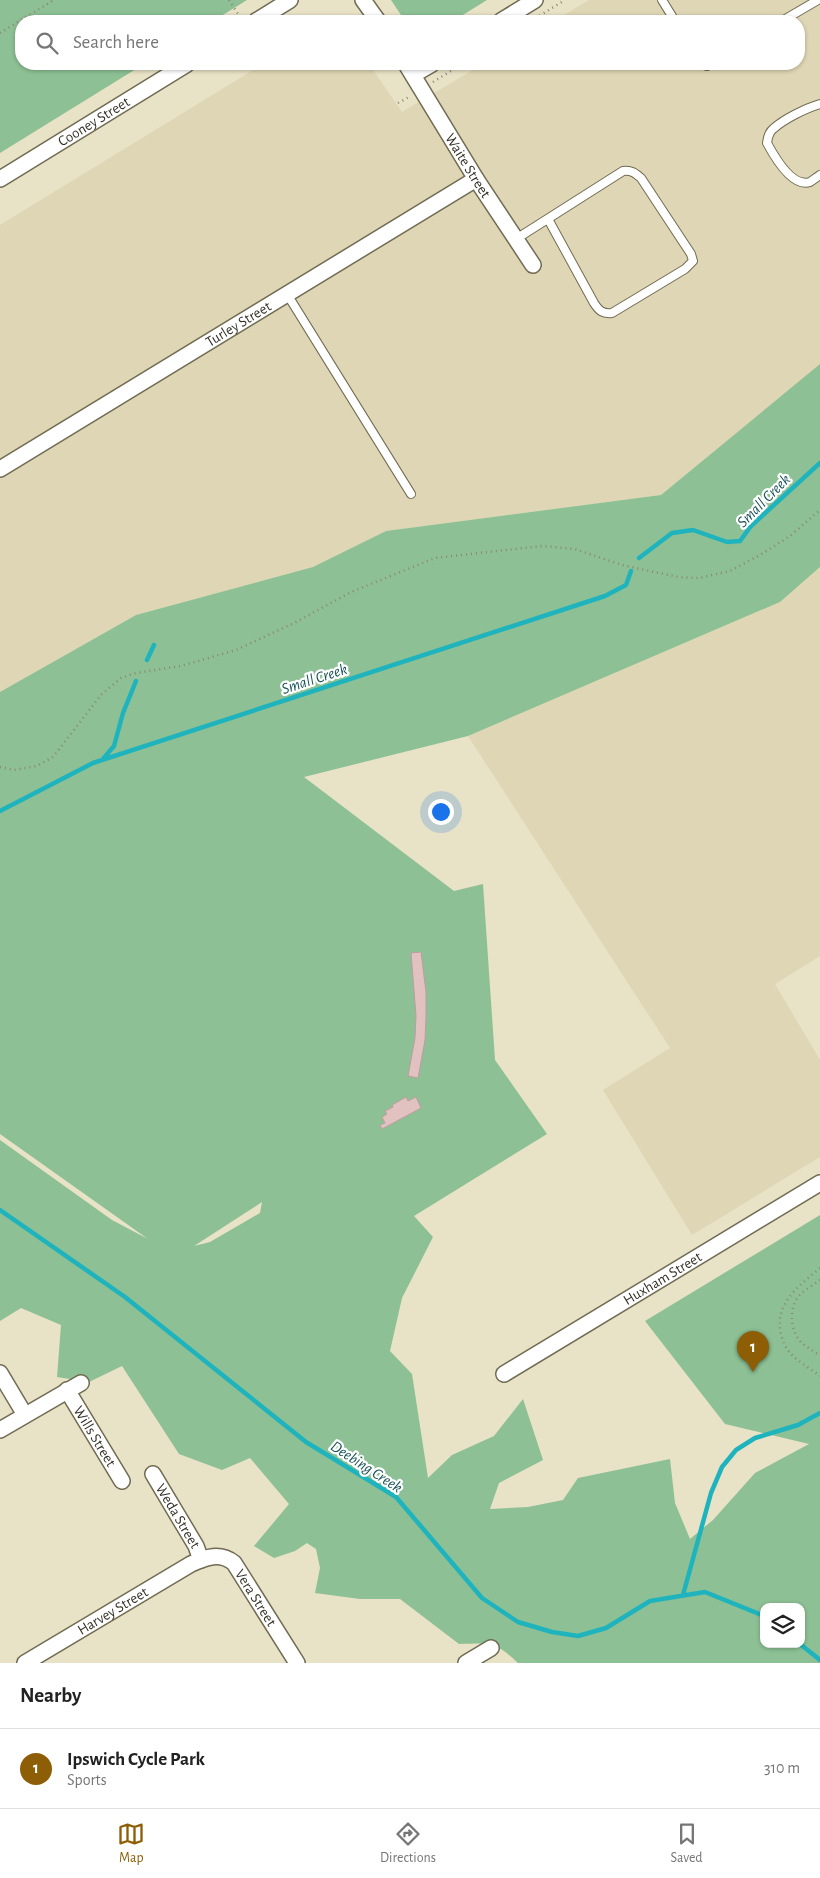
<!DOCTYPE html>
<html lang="en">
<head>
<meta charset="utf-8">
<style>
  body { margin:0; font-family:"Alegreya Sans",sans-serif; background:#f6f6f6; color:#222 }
  .controls { position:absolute; right:15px; bottom:15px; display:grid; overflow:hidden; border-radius:10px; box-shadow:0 1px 4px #0004 }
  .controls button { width:45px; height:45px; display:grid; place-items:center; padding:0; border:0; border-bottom:1px solid #e0e0e0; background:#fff; color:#222; font:25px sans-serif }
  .you { position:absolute; left:440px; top:811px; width:18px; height:18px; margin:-12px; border:4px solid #fff; border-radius:50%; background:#1a73e8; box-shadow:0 0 0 8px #1a73e833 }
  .badge { display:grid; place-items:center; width:32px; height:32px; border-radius:50%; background:#8d5e05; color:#fff; font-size:16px; font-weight:700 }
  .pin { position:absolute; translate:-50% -41px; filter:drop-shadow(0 1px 2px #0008) }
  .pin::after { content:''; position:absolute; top:26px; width:18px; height:15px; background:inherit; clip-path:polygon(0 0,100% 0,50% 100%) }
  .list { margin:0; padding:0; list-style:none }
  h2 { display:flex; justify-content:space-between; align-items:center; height:65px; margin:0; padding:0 20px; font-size:21px }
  h2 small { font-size:16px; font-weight:400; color:#767676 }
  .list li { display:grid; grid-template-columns:32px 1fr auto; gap:15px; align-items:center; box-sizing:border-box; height:80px; padding:0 20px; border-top:1px solid #e0e0e0 }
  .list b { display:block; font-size:19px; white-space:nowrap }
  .list p { margin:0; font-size:16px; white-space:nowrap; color:#767676 }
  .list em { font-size:16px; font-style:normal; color:#767676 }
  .icon { flex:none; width:28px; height:28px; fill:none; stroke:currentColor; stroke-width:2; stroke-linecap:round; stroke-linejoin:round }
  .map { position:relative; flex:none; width:820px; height:1663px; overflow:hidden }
  .search { position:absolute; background:#fff; box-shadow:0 1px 4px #0004; left:15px; right:15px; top:15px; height:55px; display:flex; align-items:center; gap:12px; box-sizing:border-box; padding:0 18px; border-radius:20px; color:#767676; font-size:19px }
  .sheet { height:145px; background:#fff }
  nav { display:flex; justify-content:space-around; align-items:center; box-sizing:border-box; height:70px; border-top:1px solid #e0e0e0; background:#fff; font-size:14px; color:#767676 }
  nav a { display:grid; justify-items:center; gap:2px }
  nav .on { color:#8d5e05 }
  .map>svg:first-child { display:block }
  .built { fill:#ded6b4 }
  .green { fill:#8dc094; fill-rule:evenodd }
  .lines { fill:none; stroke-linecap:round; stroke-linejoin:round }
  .stream { stroke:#1fb4bd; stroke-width:4.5 }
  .building { fill:#e2c2c0; stroke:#bc9e9c }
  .lane-casing { stroke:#706b53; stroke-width:10 }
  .street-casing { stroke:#706b53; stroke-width:18 }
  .path { stroke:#8b8775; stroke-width:2.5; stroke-dasharray:1 4; stroke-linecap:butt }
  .lane { stroke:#fff; stroke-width:8 }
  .street { stroke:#fff; stroke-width:15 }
  .labels { text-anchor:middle; stroke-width:4.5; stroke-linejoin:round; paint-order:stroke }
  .street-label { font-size:15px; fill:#353228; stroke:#fff }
  .water-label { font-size:16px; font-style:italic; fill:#1a5357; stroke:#fff }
</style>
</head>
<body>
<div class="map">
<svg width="820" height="1663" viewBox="0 0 820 1663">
  <rect width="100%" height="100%" fill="#e8e2c7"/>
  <path class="built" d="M589,0H820V364L661,495L386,531L313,567L136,615L0,692V225L263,64H369L402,112L483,64H799V21H554Z
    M820,567V956L775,984L820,1060V1157L692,1235L603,1090L670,1048L468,736L780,602Z"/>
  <path class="green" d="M0,0H247L213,21H21V64H144L0,153Z
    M391,0H487L453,21H405Z
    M820,364V567L780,602L468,736L304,777L454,891L483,884L495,1060L547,1134L414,1216L433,1237L402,1298L390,1351L412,1374L428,1478L452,1455L494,1436L523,1399L543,1460L499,1483L490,1509L528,1507L563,1500L578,1478L670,1459L675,1503L690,1539L713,1520L755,1473L809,1444L725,1424L645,1321L820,1215V1663H518C495,1641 490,1643 459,1644L400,1599H360L315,1593L320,1568L316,1549L307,1543L295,1551L274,1558L254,1546L289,1504L250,1458L222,1470L179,1454L122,1366L89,1382L57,1377L61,1325L21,1308L0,1321V1140L112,1220L148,1239L0,1134V692L136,615L313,567L386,531L661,495ZM262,1202L260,1213L210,1242L194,1246ZM764,1607H801V1644H764Z"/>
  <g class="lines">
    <path class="stream" d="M639,558L672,533L693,530L727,542L740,541L751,526L820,463
      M147,660L154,645
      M103,759L114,746L123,713L136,681
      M0,811L93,763L605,596L626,585L631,571
      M0,1210L125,1297L306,1442L396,1497L482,1598L518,1622L552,1632L578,1636L606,1628L650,1601L705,1592L764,1616
      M683,1595L711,1493L722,1467L736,1450L755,1438L798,1425L820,1413
      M800,1644L820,1660"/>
  </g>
  <path class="building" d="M421,952L426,992V1017L425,1040L418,1078L408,1076L415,1038L416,1016L411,953Z
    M406,1097L408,1101L416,1097L421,1108L382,1129L380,1125L385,1123L382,1117L387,1114L385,1111L393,1107L392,1105Z"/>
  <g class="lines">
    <defs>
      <path id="lane" d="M662,0L675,21
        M782,21L818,0
        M702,64L707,66L711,64
        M820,104C806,108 784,119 773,129C768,133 768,138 767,143C774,156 792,188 810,182C813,180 817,177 820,175
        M516,239L623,171C632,170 635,173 641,178L691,254L693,261L685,269L612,313C603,314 599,311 594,303L548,219
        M287,294L411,494"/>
      <g id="street">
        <path d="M363,0L378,21"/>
        <path d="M256,21L290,0"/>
        <path d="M501,21L535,0"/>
        <path id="s1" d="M406,64L476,179L533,265"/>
        <path d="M413,75L432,64"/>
        <path id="s2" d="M0,179L187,64"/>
        <path id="s3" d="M0,469L476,179"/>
        <path d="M0,1373L25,1415"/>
        <path id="s4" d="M504,1374L820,1183"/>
        <path id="s5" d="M67,1390L122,1481"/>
        <path d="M0,1430L81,1383"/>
        <path id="s6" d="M153,1474L196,1546L201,1560"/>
        <path id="s7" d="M25,1663L191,1564C206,1557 220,1552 234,1563L297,1663"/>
        <path d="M466,1663L491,1648"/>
      </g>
    </defs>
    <use href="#lane" class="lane-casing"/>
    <use href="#street" class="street-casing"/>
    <path class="path" d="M229,0L242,20
      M531,21L565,0
      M0,33L54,0
      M433,82L462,64
      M398,103L409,97
      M0,767L14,770L37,766L53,757L101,695L121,678L136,673L181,666L236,650L296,622L351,592L435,558L542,546L575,549L622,565L678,577L699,578L730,571L760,555L790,536L820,510
      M820,1268C799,1286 774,1303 781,1334C783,1342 786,1349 792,1355C800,1363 811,1369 820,1376
      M820,1280C813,1285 804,1290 798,1297C789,1309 790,1331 801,1342C806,1347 814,1351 820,1356"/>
    <use href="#lane" class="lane"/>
    <use href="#street" class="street"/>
  </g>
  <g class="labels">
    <g class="street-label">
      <text dy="5" stroke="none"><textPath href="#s2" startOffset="110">Cooney Street</textPath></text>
      <text dy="5" stroke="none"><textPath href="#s1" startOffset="119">Waite Street</textPath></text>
      <text dy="5" stroke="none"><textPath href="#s3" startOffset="279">Turley Street</textPath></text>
      <text dy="5" stroke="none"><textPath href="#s4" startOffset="185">Huxham Street</textPath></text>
      <text dy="5" stroke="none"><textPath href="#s5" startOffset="54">Wills Street</textPath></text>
      <text dy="5" stroke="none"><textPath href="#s6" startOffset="49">Weda Street</textPath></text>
      <text dy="5" stroke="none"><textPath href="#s7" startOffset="280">Vera Street</textPath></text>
      <text dy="5" stroke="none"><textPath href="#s7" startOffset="102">Harvey Street</textPath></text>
    </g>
    <g class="water-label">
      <text transform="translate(763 500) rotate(-45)" y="6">Small Creek</text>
      <text transform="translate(314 678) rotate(-18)" y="6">Small Creek</text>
      <text transform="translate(367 1466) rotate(33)" y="6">Deebing Creek</text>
    </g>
  </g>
</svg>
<div class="controls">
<button><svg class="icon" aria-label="layers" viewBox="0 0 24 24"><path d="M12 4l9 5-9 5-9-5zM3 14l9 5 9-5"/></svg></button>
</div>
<div class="you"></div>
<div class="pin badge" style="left:753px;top:1372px">1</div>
<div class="search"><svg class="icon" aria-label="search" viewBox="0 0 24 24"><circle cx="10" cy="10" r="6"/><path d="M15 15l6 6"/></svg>Search here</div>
</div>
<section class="sheet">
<h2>Nearby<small></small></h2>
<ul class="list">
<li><span class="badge">1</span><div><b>Ipswich Cycle Park</b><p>Sports</p></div><em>310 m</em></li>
</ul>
</section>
<nav>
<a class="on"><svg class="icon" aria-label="map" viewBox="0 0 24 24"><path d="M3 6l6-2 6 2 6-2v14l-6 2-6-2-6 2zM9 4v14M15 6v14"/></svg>Map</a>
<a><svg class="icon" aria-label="directions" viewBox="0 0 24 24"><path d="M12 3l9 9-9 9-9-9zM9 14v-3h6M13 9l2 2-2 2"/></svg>Directions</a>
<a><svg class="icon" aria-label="saved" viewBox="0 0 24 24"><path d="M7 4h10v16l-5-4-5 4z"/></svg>Saved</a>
</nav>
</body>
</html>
